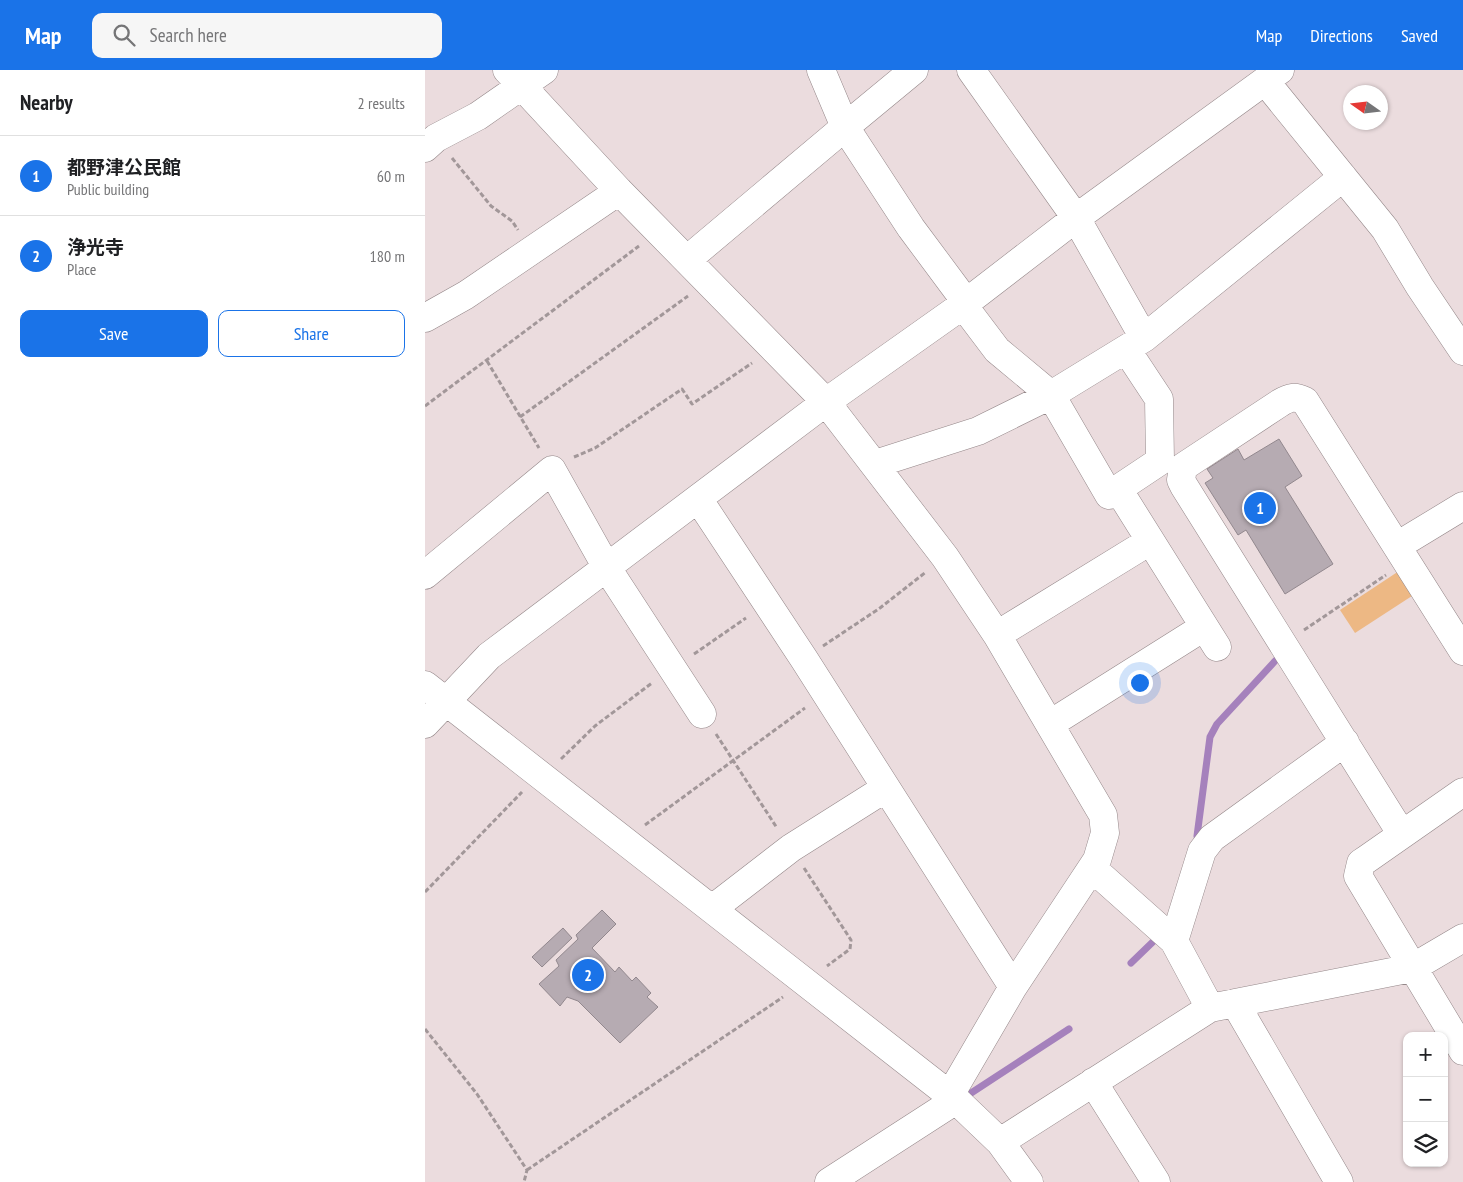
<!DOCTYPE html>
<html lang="en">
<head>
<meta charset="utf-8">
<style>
  body { margin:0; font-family:"PT Sans Narrow","Noto Sans JP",sans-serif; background:#f6f6f6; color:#202124 }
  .controls { position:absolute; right:15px; bottom:15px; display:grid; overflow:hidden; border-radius:10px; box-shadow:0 1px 4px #0004 }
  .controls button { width:45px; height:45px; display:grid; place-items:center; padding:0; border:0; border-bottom:1px solid #e0e0e0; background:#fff; color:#202124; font:25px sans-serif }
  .compass { position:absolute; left:918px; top:15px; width:45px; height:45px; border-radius:50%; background:#fff; box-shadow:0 1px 4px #0004; rotate:284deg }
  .you { position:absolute; left:714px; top:612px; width:18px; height:18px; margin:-12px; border:4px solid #fff; border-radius:50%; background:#1a73e8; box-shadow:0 0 0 8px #1a73e833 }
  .badge { display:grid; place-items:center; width:32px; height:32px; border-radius:50%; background:#1a73e8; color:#fff; font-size:16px; font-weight:700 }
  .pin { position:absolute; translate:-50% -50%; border:2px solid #fff; box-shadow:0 1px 5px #0006 }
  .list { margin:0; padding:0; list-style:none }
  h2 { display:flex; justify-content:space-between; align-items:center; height:65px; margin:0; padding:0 20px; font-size:21px }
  h2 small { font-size:16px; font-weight:400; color:#757577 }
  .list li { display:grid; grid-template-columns:32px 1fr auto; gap:15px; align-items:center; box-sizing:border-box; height:80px; padding:0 20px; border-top:1px solid #e0e0e0 }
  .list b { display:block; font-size:19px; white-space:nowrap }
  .list p { margin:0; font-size:16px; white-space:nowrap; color:#757577 }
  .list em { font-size:16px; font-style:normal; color:#757577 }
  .actions { display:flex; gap:10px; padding:15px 20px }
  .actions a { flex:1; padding:11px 0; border:1px solid #1a73e8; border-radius:10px; text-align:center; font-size:18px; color:#1a73e8 }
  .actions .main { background:#1a73e8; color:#fff }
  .icon { flex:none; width:28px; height:28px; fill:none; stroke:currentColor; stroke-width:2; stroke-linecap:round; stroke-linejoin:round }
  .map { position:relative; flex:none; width:1038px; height:1112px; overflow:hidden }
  header { display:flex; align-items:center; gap:30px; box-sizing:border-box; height:70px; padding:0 25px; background:#1a73e8; color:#fff }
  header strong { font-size:24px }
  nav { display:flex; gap:28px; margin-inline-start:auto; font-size:18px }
  .search { width:350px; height:45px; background:#f6f6f6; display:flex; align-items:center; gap:12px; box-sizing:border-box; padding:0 18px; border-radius:10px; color:#757577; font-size:19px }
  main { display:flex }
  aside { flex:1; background:#fff }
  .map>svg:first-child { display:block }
  .green { fill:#edb884 }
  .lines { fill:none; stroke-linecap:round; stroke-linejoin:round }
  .stream { stroke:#a581bc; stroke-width:7 }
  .building { fill:#b6abb2; stroke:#92888e }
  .minor-casing { stroke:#948789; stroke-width:29 }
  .path { stroke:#a29799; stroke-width:3; stroke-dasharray:5 2.5; stroke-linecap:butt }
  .minor { stroke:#fff; stroke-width:28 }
</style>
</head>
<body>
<header>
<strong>Map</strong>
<div class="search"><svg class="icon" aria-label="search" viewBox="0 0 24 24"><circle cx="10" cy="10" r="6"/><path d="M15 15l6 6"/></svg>Search here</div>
<nav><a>Map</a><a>Directions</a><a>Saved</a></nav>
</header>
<main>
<aside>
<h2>Nearby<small>2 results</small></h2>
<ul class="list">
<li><span class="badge">1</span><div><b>都野津公民館</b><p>Public building</p></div><em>60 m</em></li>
<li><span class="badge">2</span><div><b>浄光寺</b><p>Place</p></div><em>180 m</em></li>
</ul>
<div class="actions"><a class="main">Save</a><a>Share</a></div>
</aside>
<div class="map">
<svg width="1038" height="1112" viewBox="0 0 1038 1112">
  <rect width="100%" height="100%" fill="#ebdcde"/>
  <path class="green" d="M974,501L990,524L930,563L915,540Z"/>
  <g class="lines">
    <path class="stream" d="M772,766L785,667L792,654L851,590
      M706,893L735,865
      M540,1027L644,959"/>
  </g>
  <path class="building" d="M854,369L877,406L860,417L908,494L860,524L821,460L813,465L780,413L788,408L782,399L813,379L819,390Z
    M177,840L191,854L167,878L190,902L194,897L207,911L211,907L226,923L222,927L233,937L195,973L153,931L142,927L135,936L114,914L134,896L131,890L153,869L151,865Z
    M138,858L147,868L117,897L107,887Z"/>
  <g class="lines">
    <defs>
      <path id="minor" d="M82,0L194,121L401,332L520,487L572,565L678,745L680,763L672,790L588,917L525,1025
        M396,0L420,57L489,0
        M546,0L651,148L719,268
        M840,11L960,159L995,217L1038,281
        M0,78L11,68L53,46L119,0
        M263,189L420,57L486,158L541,232
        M538,235L572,280L626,325L684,425L735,391L734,329L701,279
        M0,248L41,225L194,121
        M450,394L553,361L626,325L719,268L918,107
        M693,419L792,577
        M274,430L379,589L588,917
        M972,476L1038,436
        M0,505L127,400L182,498L277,644
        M572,565L725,471
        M0,615L531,1030L575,1072L604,1112
        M0,654L64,586L401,332L538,235L651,148L855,0
        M625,654L779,557
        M1038,722L942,789L936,793L933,806L1038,981
        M976,763L759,416L756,410L758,397L855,333C865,327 870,326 880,331L1038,581
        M667,798L749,871L785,938
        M287,839L366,778L461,718
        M749,871L777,781L787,768L920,672
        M810,933L914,1112
        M668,1012L731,1112
        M575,1072L785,938L987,898L1038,868
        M404,1112L531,1030"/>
    </defs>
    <use href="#minor" class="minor-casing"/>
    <path class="path" d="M27,88L66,136L87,151L93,160
      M62,291L114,378
      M0,336L214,176
      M95,347L263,226
      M149,387L170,378L257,319L267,334L327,293
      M879,560L961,505
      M398,576L455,538L501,502
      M269,584L321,548
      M291,664L352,758
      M136,689L170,656L227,613
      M220,755L380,638
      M379,798L426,870L425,879L402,896
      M0,822L97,722
      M0,959L52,1024L102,1100L99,1112
      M102,1100L358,927"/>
    <use href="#minor" class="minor"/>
  </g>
</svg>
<div class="controls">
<button>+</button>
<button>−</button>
<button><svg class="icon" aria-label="layers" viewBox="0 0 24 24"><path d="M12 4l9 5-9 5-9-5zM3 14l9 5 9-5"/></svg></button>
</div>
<svg class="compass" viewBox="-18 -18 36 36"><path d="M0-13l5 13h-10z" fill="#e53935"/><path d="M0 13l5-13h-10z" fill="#757577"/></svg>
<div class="you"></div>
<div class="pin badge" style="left:835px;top:438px">1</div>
<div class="pin badge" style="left:163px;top:905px">2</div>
</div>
</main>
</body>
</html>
